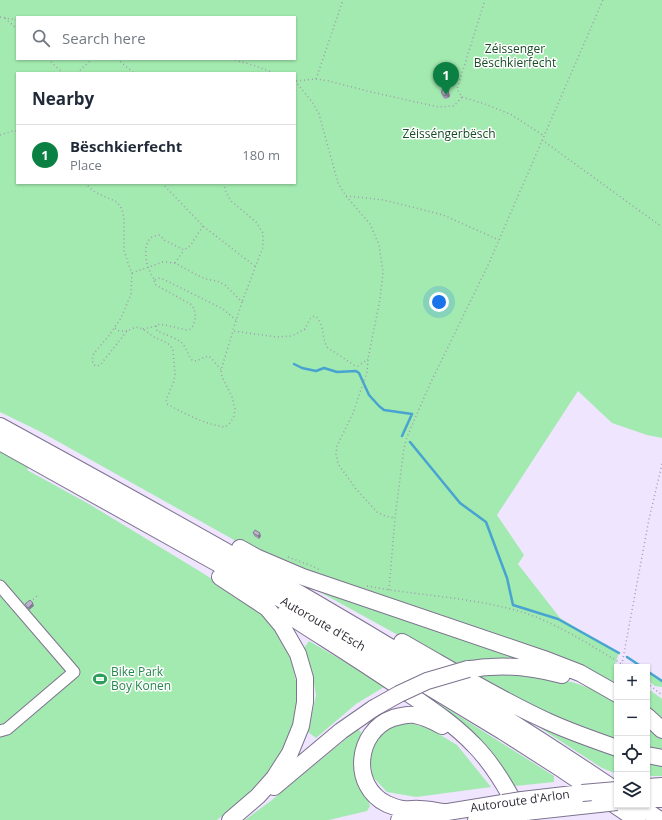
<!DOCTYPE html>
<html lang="en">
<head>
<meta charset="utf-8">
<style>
  body { margin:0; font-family:"Open Sans",sans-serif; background:#f2f2f3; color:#1f2937 }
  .controls { position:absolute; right:12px; bottom:12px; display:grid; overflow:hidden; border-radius:0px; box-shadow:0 1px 3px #0004 }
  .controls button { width:36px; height:36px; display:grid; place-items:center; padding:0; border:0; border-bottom:1px solid #e0e1e3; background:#fff; color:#1f2937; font:20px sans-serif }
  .you { position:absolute; left:439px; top:302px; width:14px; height:14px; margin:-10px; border:3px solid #fff; border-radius:50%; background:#1a73e8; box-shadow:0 0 0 6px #1a73e833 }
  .badge { display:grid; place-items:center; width:26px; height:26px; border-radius:50%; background:#0b8043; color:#fff; font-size:13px; font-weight:700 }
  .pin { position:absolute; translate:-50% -33px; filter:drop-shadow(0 1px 2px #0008) }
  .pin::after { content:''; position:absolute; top:21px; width:14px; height:12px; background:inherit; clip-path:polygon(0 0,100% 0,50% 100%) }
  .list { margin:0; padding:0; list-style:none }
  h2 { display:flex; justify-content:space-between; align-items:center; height:52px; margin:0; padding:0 16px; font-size:17px }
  h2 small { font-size:13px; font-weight:400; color:#747a83 }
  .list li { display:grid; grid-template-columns:26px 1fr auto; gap:12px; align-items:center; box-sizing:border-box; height:60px; padding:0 16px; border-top:1px solid #e0e1e3 }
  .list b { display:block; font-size:15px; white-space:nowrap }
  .list p { margin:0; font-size:13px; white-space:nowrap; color:#747a83 }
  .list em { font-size:13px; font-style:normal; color:#747a83 }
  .icon { flex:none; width:22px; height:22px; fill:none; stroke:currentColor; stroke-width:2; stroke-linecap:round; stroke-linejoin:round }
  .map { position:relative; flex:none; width:662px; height:820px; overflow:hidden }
  .search { position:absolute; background:#fff; box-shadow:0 1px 3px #0004; left:16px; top:16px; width:280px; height:44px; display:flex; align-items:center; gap:10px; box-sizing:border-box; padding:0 14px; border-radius:0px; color:#747a83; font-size:15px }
  .panel { position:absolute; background:#fff; box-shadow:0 1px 3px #0004; left:16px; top:72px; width:280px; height:112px; border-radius:0px }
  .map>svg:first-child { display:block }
  .green { fill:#a2eaaf; fill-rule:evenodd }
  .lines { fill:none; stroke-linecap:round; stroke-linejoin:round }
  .stream { stroke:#48a3d2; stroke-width:2.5 }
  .minor-casing { stroke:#7d728f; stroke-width:13 }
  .highway-casing { stroke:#7d728f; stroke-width:18 }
  .path { stroke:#a39baf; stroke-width:1.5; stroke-dasharray:1 3; stroke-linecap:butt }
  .minor { stroke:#fff; stroke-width:11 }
  .highway { stroke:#fff; stroke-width:16 }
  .highway-bridge-casing { stroke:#7d728f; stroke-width:18; stroke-linecap:butt }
  .highway-bridge { stroke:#fff; stroke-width:16 }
  .wall { fill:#a398b3 }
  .shaded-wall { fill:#847c92 }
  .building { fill:#bdb1d0; stroke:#847c92 }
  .labels { text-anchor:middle; stroke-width:3; stroke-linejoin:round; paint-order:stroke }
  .park-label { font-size:12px; fill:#184c26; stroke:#fff }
  .street-label { font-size:12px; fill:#312c38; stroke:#fff }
  .leisure-label { font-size:12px; fill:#27864d; stroke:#fff; text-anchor:start }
</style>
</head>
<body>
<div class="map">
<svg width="662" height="820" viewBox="0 0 662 820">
  <rect width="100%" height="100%" fill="#efe5ff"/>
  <path class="green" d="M0,0H662V438L647,435L612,423L578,391L497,515L524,555L518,564L560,618L619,653L615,664L619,667H617V687L525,662L488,659L452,665L369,619L298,580L262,551L253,546L243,545L41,432L0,412ZM17,17H295V59H17ZM17,73H295V183H17Z
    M0,451L29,467L27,470L89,504L201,572L249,603L265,618L277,633L292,662L298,691L294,723L283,750L268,772L242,800L217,820H0Z
    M309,641L357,669L384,687L356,704L316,738L308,732L316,695L312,671L304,648Z
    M647,671L662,681V687L655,686L647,680Z
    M482,674L544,675L575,683L603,693L617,701V742L583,732L472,676Z
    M647,688L662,699V718L647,706Z
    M429,697L554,776V782L515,786L476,736Z
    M505,705L617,755V774L602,768Z
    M647,721L662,734V754L647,750Z
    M408,722L432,730L457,745L491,787L416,797L387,792L373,777L370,759L376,741L388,728Z
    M358,729L361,732L358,763L363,787L370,806L367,811L329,820H245L272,800Z
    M647,761L660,764L662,766V776H647Z"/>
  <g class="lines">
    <path class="stream" d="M294,364L302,368L316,371L324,368L337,372L356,371L359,373L369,395L379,406L384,410L412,414L402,436
      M410,442L460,503L486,522L507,578L513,605L558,619L619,653
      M627,657L642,667
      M647,671L662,681"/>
    <defs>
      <path id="minor" d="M0,586L74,672L7,729L0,731"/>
      <path id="highway" d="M0,426C210,541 419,657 617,791
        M0,442L260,587L348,638L502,731L563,770L637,820
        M240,548L256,557L303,577L544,659L580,673L617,694
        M220,577L267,608L282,626L298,654L305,678V702L301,726L290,753L274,778L258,796L230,820
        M285,613C328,641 371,667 412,696C434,711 456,726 474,745C493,764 507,789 520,813
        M402,642C450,669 498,699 549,722C571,732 594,740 617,748
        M468,669C475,669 483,667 490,667C514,665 539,669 562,675
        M647,716L662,730
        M442,726C433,721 425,717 414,715C408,714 400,716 393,718C356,731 350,786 387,804C392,806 399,809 404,809C409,810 415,808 420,809C428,809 436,811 444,812
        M647,755L662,758
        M274,787L341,731L374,708
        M647,787L662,786
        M647,799H662
        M522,800L582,793
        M638,805L660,820
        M526,812L599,804
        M399,820L503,803
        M476,820L511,815"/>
    </defs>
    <use href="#minor" class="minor-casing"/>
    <use href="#highway" class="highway-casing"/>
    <path class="path" d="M0,17L5,18L17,20
      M5,18L17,29
      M48,59L63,73
      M117,59L134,73
      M231,59L256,66L274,73
      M77,73L90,61L92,59
      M316,79L343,0
      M295,81L312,102L319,114L338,183L346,196L370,224L379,245L383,272L380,299L368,359L367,372L353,413L337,446L336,454L338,464L356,489L377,512L385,516L395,518
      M296,81L316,79L329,81L367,91L438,107L454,106L462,97L457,89L485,0
      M462,97L485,104L512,115L544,136
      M0,135L13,131H17
      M542,140L662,227
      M85,183L92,190L99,194L117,202L122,209L124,219V250L128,263L132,273L131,294L121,318L108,337L94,353L92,360L94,365L98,366L101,364L116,345L127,331L136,327L143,329L154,337L163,341L170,345L173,350L175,374L174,381L166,400L167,404C185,414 204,424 225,427L230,423L234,416L235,409L232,397L222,377L221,370L233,331L277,337L292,336L305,329C308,324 309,317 315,316C325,323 321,339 328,348L354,365L358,366L368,359
      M162,183L203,226L256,267
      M224,183L225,190L231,201L256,222L263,233V247L242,302
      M346,196L367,198L384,200L443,215L499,240
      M175,263L184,250
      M132,273L163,262L175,263L197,275L206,279L217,281L225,285L242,302L233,330
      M155,280L160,278L165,280L223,309L236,320
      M156,326L157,331C164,334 179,339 183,344C187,350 188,356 193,361C199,361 202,357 209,356L212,359L221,370
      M115,328L119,331H127
      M143,329L156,326L160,324L187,330L191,329C196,321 197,314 192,305L156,285L154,282L155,280C147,271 142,250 149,240C150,238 152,237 154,236L160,235L164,240L184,250L190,246L203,226
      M288,557L312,566L320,570
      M367,586C419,596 474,597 525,613C560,625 590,645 622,664
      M389,590L395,518L404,448L407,437L430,384L489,263L603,0
      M30,602L38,595
      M626,667L622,664L649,519L662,464
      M647,683L662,695"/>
    <use href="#minor" class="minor"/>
    <use href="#highway" class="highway"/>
    <defs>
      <path id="highway-bridge" d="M374,708L399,694L427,681L468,669
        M582,793L617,790
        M503,803L522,800
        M599,804L617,802
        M511,815L526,812"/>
    </defs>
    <use href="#highway-bridge" class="highway-bridge-casing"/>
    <use href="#highway-bridge" class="highway-bridge"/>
  </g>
  <path class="wall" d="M448,90L450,96L448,98L445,99L443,97L442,94Z
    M253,533L261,536L259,539L254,536Z"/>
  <path class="shaded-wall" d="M448,90L450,96L448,98L447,96Z
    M260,533L261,536L259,539L258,536Z
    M33,603L34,606L29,610L28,608Z"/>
  <path class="building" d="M441.5 92a3.5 3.5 0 1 1 7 0a3.5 3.5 0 1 1-7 0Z
    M255,530L260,533L258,536L253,533Z
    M30,600L33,603L28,608L25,604Z"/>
  <defs>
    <symbol id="stadium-bare" viewBox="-9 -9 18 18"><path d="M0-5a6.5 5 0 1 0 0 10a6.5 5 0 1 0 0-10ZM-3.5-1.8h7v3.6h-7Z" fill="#2e9e5b" stroke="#fff" stroke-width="2.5" paint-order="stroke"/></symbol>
  </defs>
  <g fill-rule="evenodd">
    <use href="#stadium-bare" x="90" y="669" width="20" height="20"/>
  </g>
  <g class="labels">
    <g class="park-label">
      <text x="515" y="53">Zéissenger<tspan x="515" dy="14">Bëschkierfecht</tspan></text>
      <text x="449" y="138">Zéisséngerbësch</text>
    </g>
    <g class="street-label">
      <text transform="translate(323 624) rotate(30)" y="4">Autoroute d'Esch</text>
      <text transform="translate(520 801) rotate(-8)" y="4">Autoroute d'Arlon</text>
    </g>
    <g class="leisure-label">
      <text x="111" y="676">Bike Park<tspan x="111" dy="14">Boy Konen</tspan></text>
    </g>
  </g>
</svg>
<div class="controls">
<button>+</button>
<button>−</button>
<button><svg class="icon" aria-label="locate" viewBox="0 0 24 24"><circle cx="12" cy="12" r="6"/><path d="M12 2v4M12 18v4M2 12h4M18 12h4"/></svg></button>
<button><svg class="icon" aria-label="layers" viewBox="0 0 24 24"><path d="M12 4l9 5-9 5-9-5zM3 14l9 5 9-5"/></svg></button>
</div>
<div class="you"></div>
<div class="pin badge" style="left:446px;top:95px">1</div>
<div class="search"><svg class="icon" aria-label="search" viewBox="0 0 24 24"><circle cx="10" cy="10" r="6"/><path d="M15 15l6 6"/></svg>Search here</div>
<section class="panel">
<h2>Nearby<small></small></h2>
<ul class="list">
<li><span class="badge">1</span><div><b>Bëschkierfecht</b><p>Place</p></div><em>180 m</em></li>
</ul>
</section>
</div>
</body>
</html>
